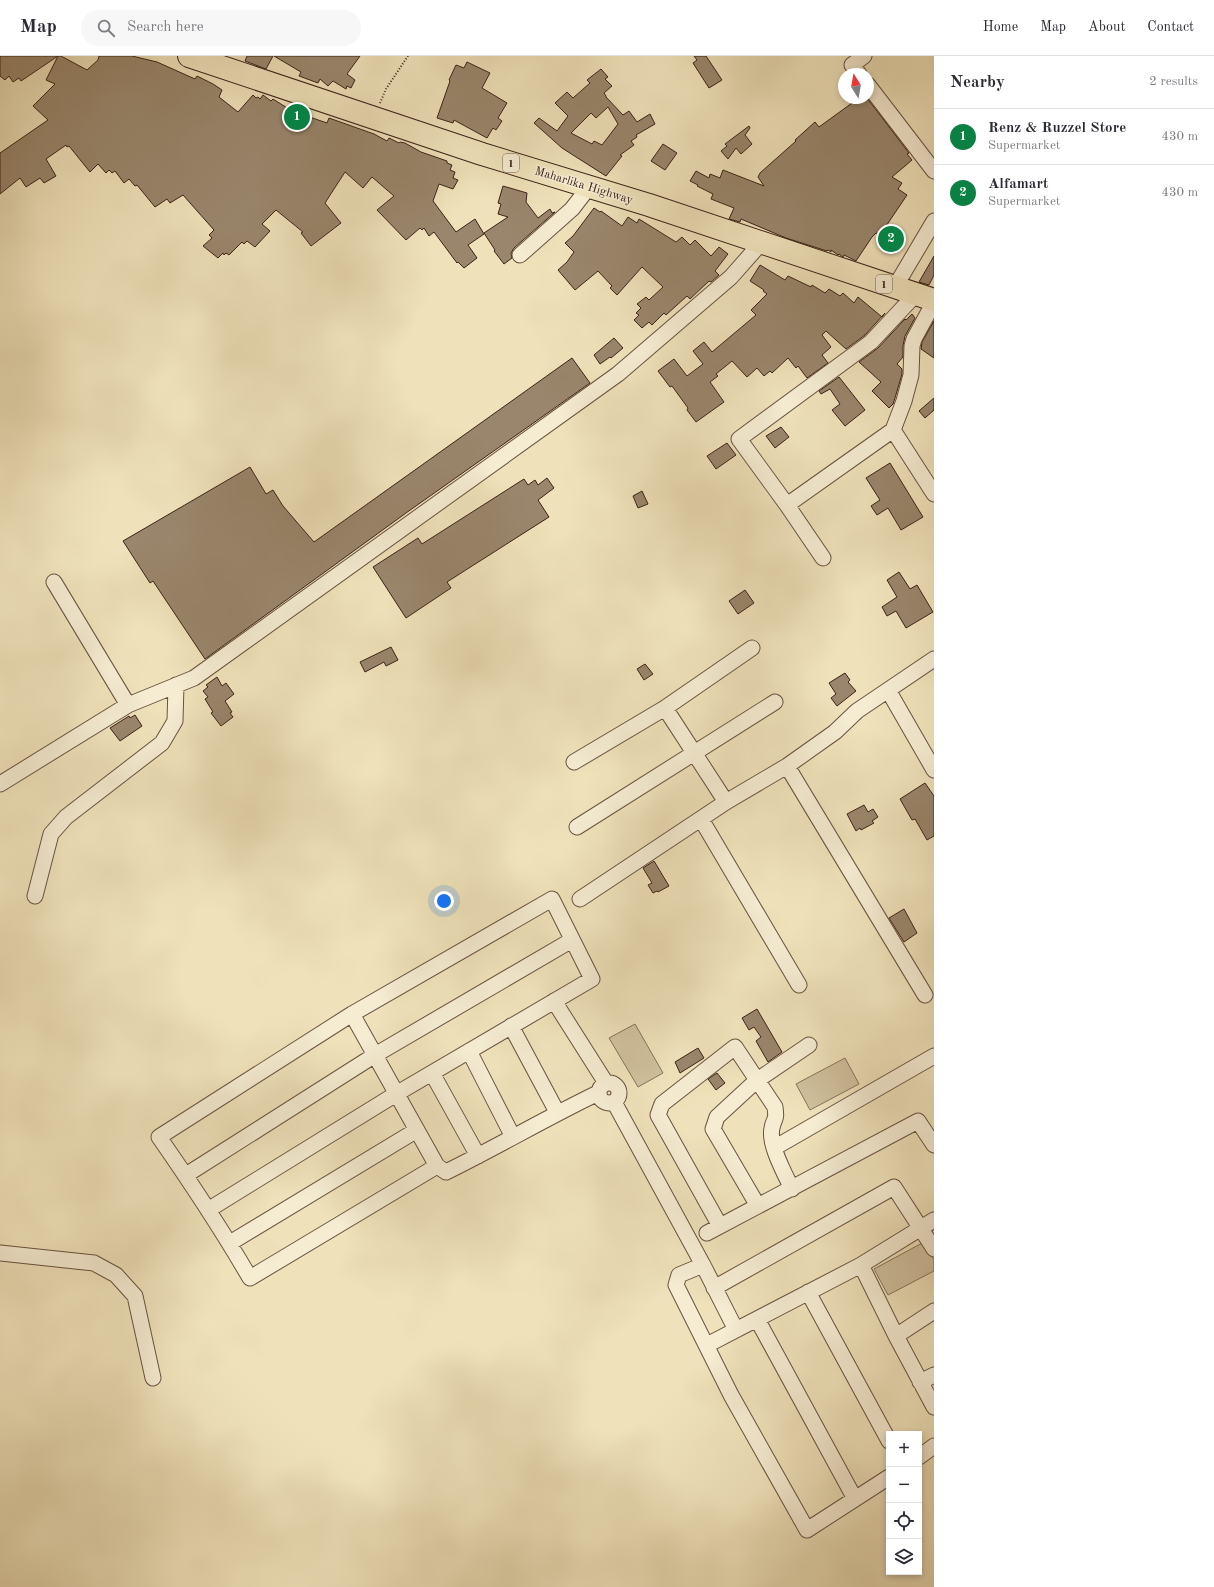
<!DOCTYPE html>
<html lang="en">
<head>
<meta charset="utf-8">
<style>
  body { margin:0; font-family:"Old Standard TT",serif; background:#f7f7f7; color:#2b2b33 }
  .controls { position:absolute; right:12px; bottom:12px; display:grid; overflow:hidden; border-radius:0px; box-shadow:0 2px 6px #0003 }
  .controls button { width:36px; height:36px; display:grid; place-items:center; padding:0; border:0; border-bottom:1px solid #e1e1e2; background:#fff; color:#2b2b33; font:20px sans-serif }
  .compass { position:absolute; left:838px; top:12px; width:36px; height:36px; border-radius:50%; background:#fff; box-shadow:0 2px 6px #0003; rotate:349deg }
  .you { position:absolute; left:444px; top:845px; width:14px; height:14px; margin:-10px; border:3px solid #fff; border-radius:50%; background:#1a73e8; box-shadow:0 0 0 6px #1a73e833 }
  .badge { display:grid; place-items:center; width:26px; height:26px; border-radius:50%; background:#0b8043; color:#fff; font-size:13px; font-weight:700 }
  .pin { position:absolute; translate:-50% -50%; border:2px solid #fff; box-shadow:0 1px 4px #0006 }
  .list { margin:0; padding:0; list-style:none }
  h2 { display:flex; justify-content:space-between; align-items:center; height:52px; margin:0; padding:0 16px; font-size:17px }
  h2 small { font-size:13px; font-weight:400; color:#7c7c81 }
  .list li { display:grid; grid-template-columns:26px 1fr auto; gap:12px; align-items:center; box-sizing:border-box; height:56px; padding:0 16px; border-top:1px solid #e1e1e2 }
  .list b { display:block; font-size:15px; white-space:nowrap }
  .list p { margin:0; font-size:13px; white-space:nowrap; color:#7c7c81 }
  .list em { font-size:13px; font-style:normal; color:#7c7c81 }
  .icon { flex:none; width:22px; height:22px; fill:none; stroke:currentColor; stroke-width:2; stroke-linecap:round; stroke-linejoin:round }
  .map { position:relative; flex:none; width:934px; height:1531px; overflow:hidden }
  header { display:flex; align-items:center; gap:24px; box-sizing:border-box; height:56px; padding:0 20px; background:#fff; border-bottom:1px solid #e1e1e2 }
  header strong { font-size:19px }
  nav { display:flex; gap:22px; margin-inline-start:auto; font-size:14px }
  .search { width:280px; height:36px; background:#f7f7f7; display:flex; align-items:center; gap:10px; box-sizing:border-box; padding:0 14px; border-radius:22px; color:#7c7c81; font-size:15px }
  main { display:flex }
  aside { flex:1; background:#fff }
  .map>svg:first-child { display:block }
  .park { fill:#d0c19e; stroke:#86725b }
  .building { fill:#99866c; stroke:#3b2218; fill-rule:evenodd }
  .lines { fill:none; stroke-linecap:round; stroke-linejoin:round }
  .minor-casing { stroke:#685240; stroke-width:17 }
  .highway-casing { stroke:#3b2218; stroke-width:24 }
  .path { stroke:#3b2218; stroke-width:2; stroke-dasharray:1 2; stroke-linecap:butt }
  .minor { stroke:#f5ecd2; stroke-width:15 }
  .highway { stroke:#efe2ba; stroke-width:22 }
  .labels { text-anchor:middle; stroke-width:3; stroke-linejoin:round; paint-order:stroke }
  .shield { fill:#f5ecd2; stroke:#735f50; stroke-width:1 }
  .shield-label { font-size:11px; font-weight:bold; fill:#3b2218 }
  .street-label { font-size:12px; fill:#3b2218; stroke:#f5ecd2 }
</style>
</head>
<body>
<header>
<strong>Map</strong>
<div class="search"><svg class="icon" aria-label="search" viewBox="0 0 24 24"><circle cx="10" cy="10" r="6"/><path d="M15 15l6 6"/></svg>Search here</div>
<nav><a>Home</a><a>Map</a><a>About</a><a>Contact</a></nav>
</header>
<main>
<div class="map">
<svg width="934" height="1531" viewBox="0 0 934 1531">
  <rect width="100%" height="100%" fill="#efe2ba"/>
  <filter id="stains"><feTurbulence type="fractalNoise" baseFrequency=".005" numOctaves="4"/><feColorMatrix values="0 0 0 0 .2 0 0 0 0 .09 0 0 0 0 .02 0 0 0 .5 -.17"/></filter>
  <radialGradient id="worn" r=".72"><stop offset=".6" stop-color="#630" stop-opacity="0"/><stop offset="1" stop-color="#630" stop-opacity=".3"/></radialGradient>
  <path class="park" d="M635,968L663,1017L638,1031L609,982Z
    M845,1002L859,1028L810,1054L796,1028Z
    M924,1186L934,1204V1215L888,1239L874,1213Z"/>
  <path class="building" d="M0,0H58L21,25L19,22L13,26L9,20L5,24L0,20Z
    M58,0H61L87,14L98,4L99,0H132L157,6L195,23L197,20L213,28L222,34L219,41L238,56L253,39L256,42L258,41L260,43L263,39L271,45L273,43L292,55L327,67L329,62L374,78L387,85L389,82L399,87L400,86L405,87L421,96L447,105V107L452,109L450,114L455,116L453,122L458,124L453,133L439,128L433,145L456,176L475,163L484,178L468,189L477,202L464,212L458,206L457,207L434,176L429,180L424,172L422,174L420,172L406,184L377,154L394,140L372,121L363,132L345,116L325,147L341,167L311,190L301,177L303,176L276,154L262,168L270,175L255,191L247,185L244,188L242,186L229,199L226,197L224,199L223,197L218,202L203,190L212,182L209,179L214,174L183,139L170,147L167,143L155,151L137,129L135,130L129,123L124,127L115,115L112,117L109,114L106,117L98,108L90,116L69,90L67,91L66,89L46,103L56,120L44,127L40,122L26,131L20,122L0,138V97L48,64L33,50L55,28L46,24Z
    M247,0H273L266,13L245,5Z
    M274,0H360L347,18L355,24L351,32L347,30L346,33L333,25L328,30L320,23L318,27L299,20L301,16Z
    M694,0H706L722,24L709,32L693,7L697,4Z
    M467,6L490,17L482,32L507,47L498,62L502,65L496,74L493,72L487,82L454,64L453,67L437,62L450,25L449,24L456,9L464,12Z
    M601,13L608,21L605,23L612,30L604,37L606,40V41L623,59L629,55L637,66L650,58L655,68L636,79L637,81L631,85L634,89L620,99L622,100L606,120L562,92L534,67L539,62L557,75L568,60L555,47L567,36L573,42L590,27L587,24ZM608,51L618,68L602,89L594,85L592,88L571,77L591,57L596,62Z
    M859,42H867L909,97L907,98L912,104L892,121L902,127L898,133L907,139L880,179L876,177L872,181L856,205L844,199L843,201L839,198L838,199L831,194V196L828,194L827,195L786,182L741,163L740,166L729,163L734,152L711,143L713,138L697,130L698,129L690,125L696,115L709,122L710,118L720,122L723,114L764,130L758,121L760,117L796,85L795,84L815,66L819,71Z
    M749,70L750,72L745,79L752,88L741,98L736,92L728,103L721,95L727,90L725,88Z
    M663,88L677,97L665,114L651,105Z
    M503,130L527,137L526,146L538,162L550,153L552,157L555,156L514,192L511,197L512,202L504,208L494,195L495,194L484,177L508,161L498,158L501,148L498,147Z
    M594,152L600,156L601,155L622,170L628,161L637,167L639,163L676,186L682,181L690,189L695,184L711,200L719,191L728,198L715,215L719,219L711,226L709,225L690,243L687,240L666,259L664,257L652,269L649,266L642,272L634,264L639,259L636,257L641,252L637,248L646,241L649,244L663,231L642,211L617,239L610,232L612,230L598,215L575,234L558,214L567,206L574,196L565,187L573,180Z
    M934,200V219L929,229L919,226Z
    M760,209L785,224L788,220L811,231L812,229L825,237L829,233L840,240L843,237L854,247L858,241L882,261L885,257L865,279L846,293L826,275L822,279L831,291L822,299L828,307L807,322L798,310L796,312L788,302L772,317L770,315L764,320L757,312L747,321L732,305L716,318L718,320L710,326L724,346L696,366L687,354L688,352L672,330L670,331L658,315L674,303L687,320L703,308L693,295L704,286L712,296L756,259L751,254L767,238L763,235L764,234L750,225Z
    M912,258L915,262L905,280L903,290V301L897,308L902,313V318L895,342L893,348L889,352L872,335L881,326L859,306L878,292L905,263L906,264Z
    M934,265V302L921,293L922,286Z
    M614,282L623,292L611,302L610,301L600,308L594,299Z
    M572,302L590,327L406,457L205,603L153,525L150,527L123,485L250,411L266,438L273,434L283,450L314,486Z
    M839,321L865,354L845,370L832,354L840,348L830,333L821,338L819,335Z
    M934,342V354L925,362L919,355Z
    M781,371L789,381L775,392L766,380Z
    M727,387L736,399L716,413L707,400Z
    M890,407L923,461L901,474L888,452L877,459L871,450L880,444L866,422Z
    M547,422L554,432L538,444L549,461L447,526L451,532L406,562L373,511L418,482L422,488L524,423L528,429L535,424L538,429Z
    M642,435L648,448L638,452L633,440Z
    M899,516L910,533L917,529L933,556L906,572L896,555L887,560L882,551L897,541L887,524Z
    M745,534L754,547L738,558L729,545Z
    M391,591L398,604L386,610L384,606L365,616L360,606Z
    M645,608L653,618L644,624L637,613Z
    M845,617L850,624L848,626L856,635L837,650L831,642L836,638L829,627Z
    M217,621L222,630L226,627L234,638L225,645L232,656L230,657L233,661L221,670L211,657L213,656L205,643L208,641L203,635L208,631L206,629Z
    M135,659L142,670L120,685L110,672L129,660L130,662Z
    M925,727L934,740V780L927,784L915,763L912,764L900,743Z
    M864,749L868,756L873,753L878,761L872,765L874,767L861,774L860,772L856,775L847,758Z
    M654,805L669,830L658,836L657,835L653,837L648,829L652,827L643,812Z
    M904,853L917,877L904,886L889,862Z
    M757,953L782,996L768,1006L756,985L761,981L754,971L749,974L742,962Z
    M698,992L704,1002L680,1017L675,1006Z
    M717,1017L725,1027L716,1034L708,1023Z"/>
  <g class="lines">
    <defs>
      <path id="minor" d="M859,18L852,9L864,0
        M868,29L934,115
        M520,199L572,153L589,131
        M895,231L934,165
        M893,374L934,438
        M787,449L893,374L904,345L911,319L912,290L914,283L934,246
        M823,502L787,449L739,383L871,286L916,238
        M54,526L128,649L194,622L618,318L731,221L761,187
        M888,634L934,714
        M665,652L726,746
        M574,706L665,652L752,592
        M787,710L925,939
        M0,728L128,649
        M701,763L799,929
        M577,771L775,646
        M35,840L51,778L66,761L162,687L175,665L176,629
        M580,843L726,746L787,710L835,676L857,655L934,603
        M554,945L606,1027
        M352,958L437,1110L446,1116C497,1091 546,1062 598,1037
        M511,970L557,1056
        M469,995L513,1081
        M432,1017L478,1100
        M599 1037a10 10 0 1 1 20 0a10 10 0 1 1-20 0Z
        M614,1046L703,1209L736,1274
        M774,1092L934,1000
        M186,1119L375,999L572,884
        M758,1150L713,1073L717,1061L756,1025L809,989
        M208,1154L396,1038L592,923L552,843L352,958L159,1081C191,1127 222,1174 250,1222L437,1110
        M720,1170L658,1059L662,1048L735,991L775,1051C777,1066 774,1061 772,1072C768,1088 785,1118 792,1133
        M707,1177L918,1065L934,1089
        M230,1187L417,1074
        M0,1197L94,1207L116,1219L135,1240L153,1322
        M703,1209L679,1219L676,1229L731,1339L807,1474L889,1421
        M861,1209L896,1280L934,1351
        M714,1232L894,1131L934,1193
        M808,1236L889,1385
        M757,1263L855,1443
        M896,1280L934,1255
        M707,1289L861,1209L934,1164
        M920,1326L934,1319
        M919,1401L934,1390"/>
      <path id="highway" d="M189,0L482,98L649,149L934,244"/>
    </defs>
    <use href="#minor" class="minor-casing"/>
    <use href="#highway" class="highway-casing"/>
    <path class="path" d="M380,47L386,33L408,0"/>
    <use href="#minor" class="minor"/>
    <use href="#highway" class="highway"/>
  </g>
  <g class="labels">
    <g class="shield">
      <rect x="503" y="98" width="16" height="18" rx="3"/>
      <rect x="876" y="219" width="16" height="18" rx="3"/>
    </g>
    <g class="shield-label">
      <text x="511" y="111">1</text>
      <text x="884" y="232">1</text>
    </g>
    <g class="street-label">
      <text transform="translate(584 129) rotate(17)" y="4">Maharlika Highway</text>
    </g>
  </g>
  <rect width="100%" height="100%" filter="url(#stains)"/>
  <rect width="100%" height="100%" fill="url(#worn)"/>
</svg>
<div class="controls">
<button>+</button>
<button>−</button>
<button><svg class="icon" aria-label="locate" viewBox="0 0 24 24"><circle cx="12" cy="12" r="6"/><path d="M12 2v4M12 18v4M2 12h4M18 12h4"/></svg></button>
<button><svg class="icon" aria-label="layers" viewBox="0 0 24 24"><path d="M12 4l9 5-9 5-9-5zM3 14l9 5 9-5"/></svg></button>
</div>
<svg class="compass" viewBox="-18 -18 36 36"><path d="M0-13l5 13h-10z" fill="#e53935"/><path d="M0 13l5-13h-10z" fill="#7c7c81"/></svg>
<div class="you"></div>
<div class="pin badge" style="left:297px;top:61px">1</div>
<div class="pin badge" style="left:891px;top:183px">2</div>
</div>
<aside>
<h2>Nearby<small>2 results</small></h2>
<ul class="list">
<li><span class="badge">1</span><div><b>Renz &amp; Ruzzel Store</b><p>Supermarket</p></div><em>430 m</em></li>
<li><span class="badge">2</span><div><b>Alfamart</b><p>Supermarket</p></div><em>430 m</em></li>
</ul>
</aside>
</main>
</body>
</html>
